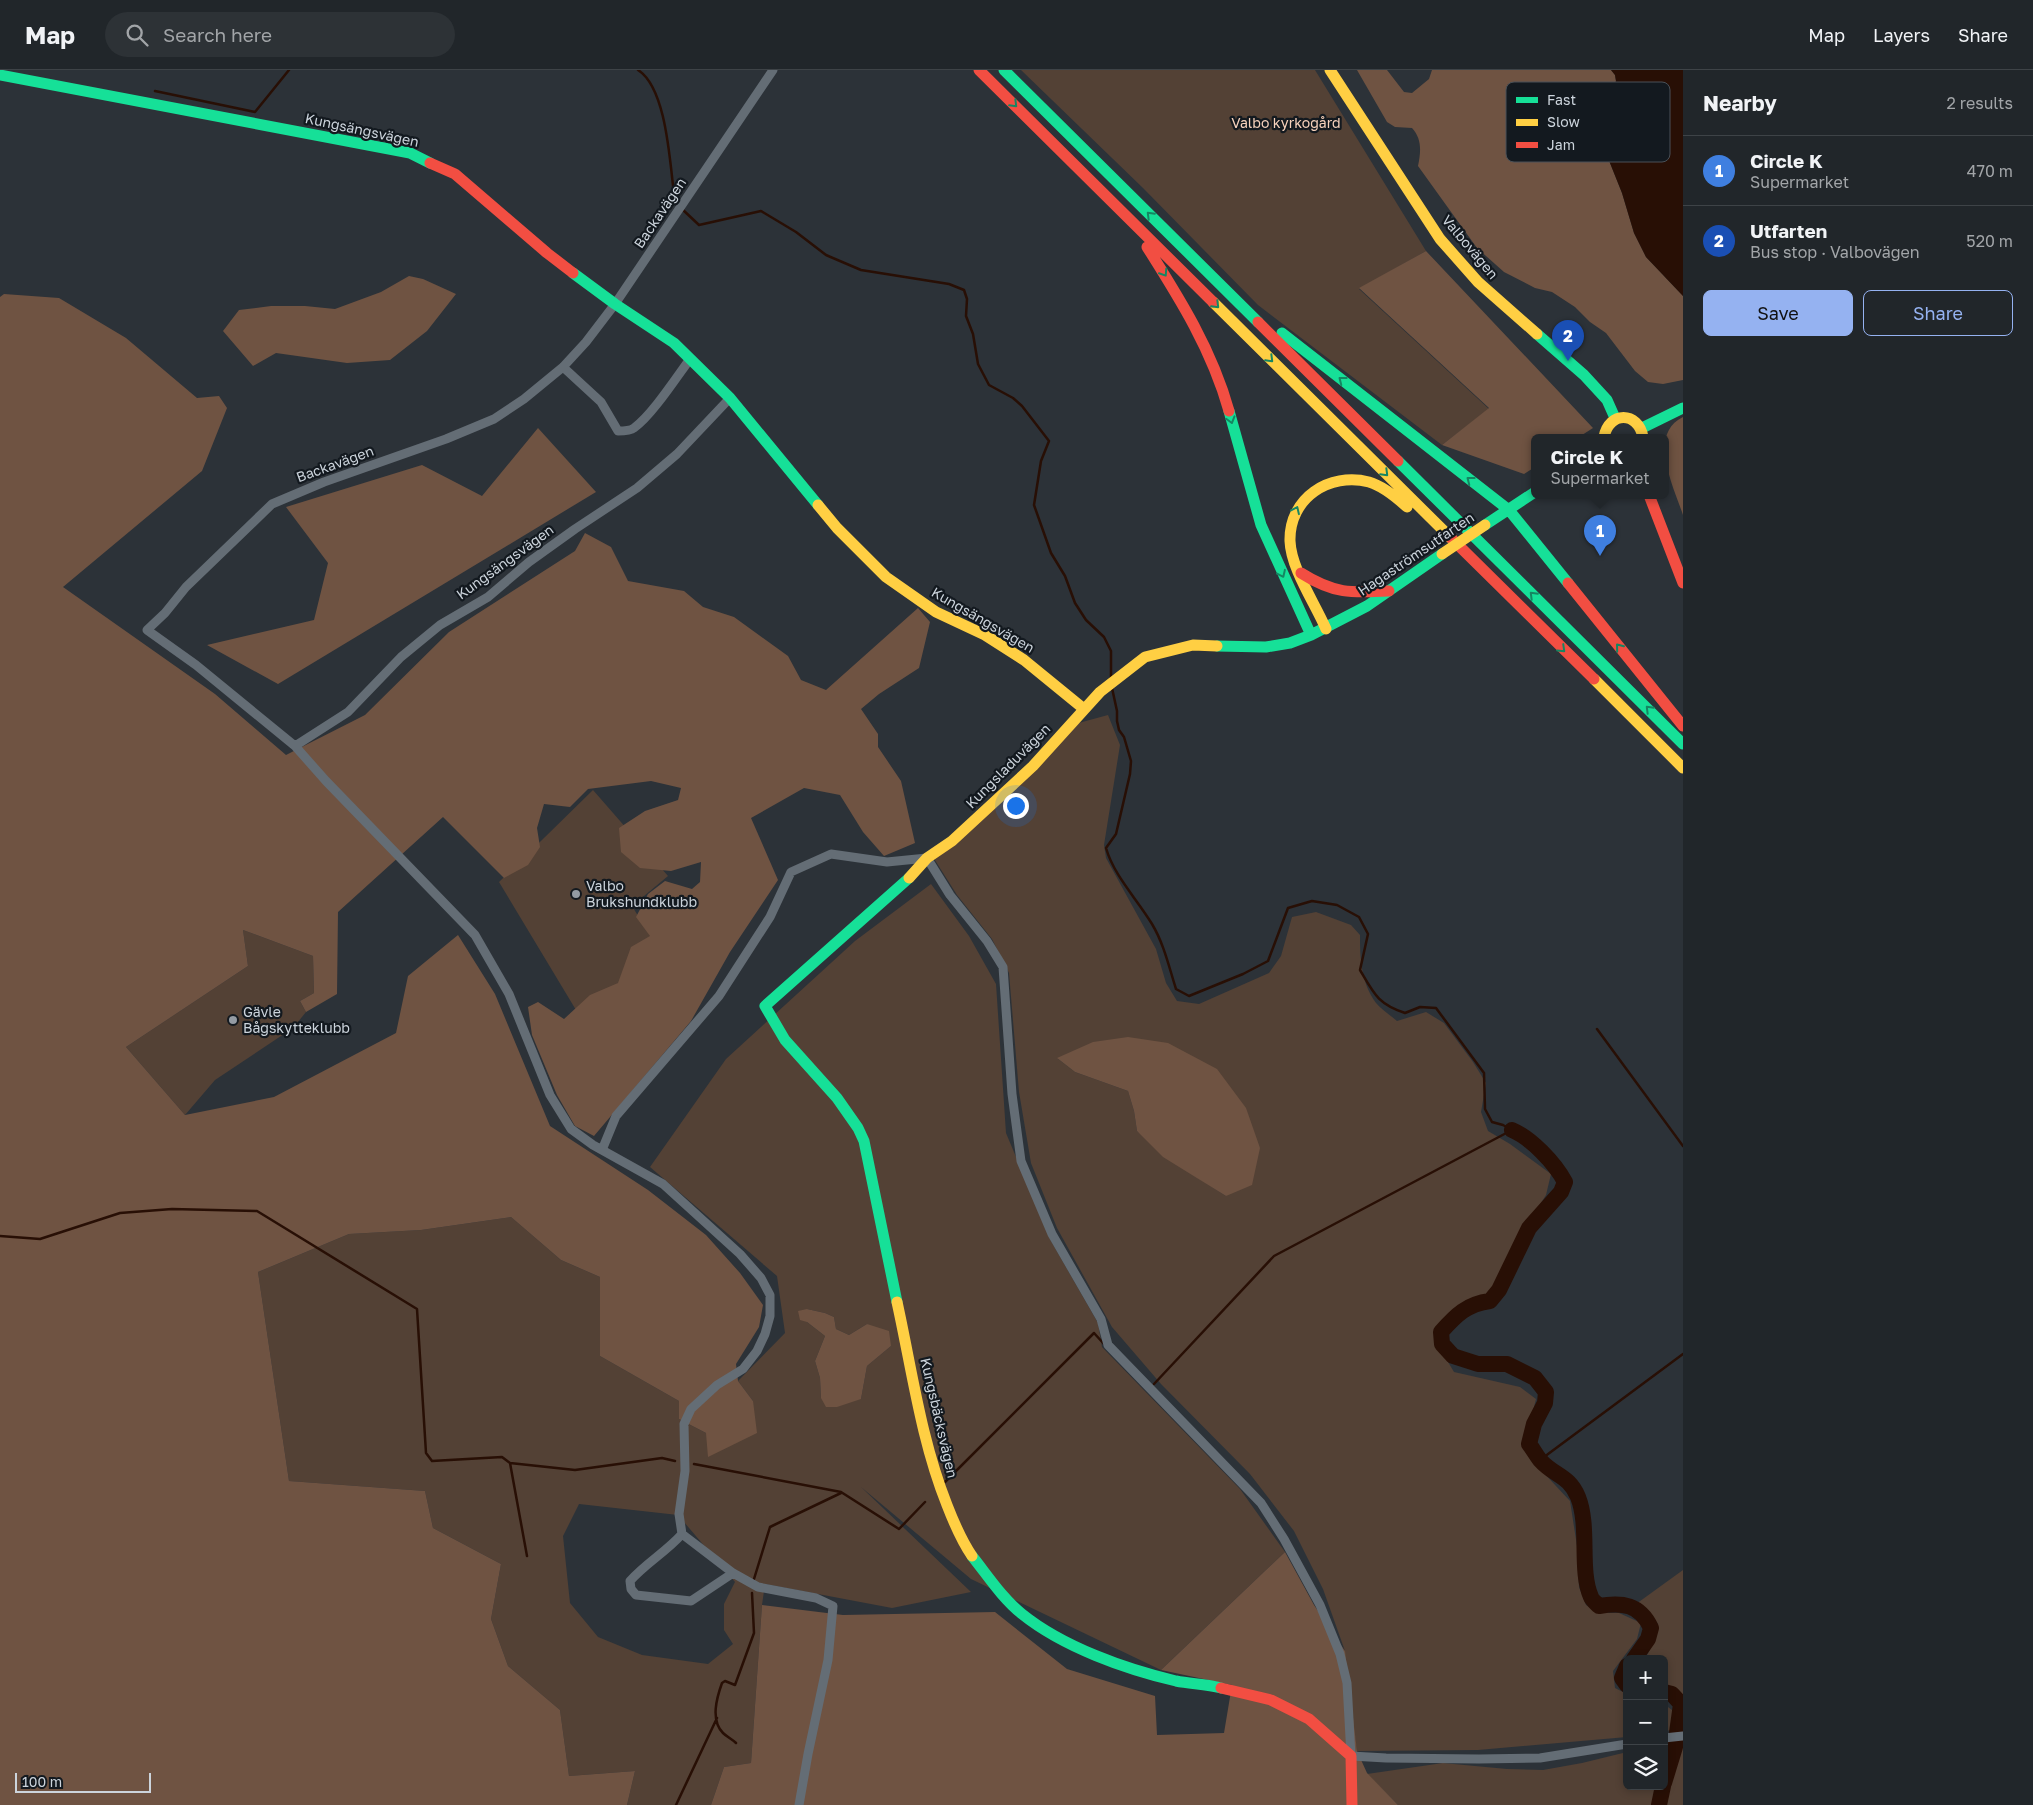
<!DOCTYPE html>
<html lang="en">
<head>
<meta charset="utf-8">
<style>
  body { margin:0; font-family:"Golos Text",sans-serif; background:#2d3236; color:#f1f3f6 }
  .controls { position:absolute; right:15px; bottom:15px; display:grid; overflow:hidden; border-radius:8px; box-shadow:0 2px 8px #0003 }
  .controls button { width:45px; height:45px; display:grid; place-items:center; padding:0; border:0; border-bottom:1px solid #3e4347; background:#21262a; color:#f1f3f6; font:25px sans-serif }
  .scale { position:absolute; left:15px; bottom:12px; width:136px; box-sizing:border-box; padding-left:5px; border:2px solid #ccd4dc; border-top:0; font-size:14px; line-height:18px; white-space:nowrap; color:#ccd4dc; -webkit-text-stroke:4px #13191f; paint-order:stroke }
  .you { position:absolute; left:1015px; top:735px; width:18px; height:18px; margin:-12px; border:4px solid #fff; border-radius:50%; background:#1a73e8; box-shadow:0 0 0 8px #1a73e833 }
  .badge { display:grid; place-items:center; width:32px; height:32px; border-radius:50%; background:#95b2f1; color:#fff; font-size:16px; font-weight:700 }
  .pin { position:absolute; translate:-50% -41px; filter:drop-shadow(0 1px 2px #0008) }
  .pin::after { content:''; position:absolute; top:26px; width:18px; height:15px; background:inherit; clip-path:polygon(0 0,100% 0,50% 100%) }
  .popup { position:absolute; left:1531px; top:364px; width:138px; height:65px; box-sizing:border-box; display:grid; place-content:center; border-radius:8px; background:#21262a; filter:drop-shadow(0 1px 4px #0005); font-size:16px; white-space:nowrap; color:#a2a5a8 }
  .popup b { font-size:19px; color:#f1f3f6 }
  .popup::after { content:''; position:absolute; left:50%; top:100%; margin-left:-10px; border:10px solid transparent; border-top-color:#21262a }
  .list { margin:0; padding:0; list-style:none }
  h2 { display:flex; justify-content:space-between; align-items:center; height:65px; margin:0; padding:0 20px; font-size:21px }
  h2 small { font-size:16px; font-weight:400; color:#a2a5a8 }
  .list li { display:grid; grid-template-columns:32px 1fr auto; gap:15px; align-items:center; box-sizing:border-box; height:70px; padding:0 20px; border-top:1px solid #3e4347 }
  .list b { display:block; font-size:19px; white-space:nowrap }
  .list p { margin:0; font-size:16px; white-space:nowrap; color:#a2a5a8 }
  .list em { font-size:16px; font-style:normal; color:#a2a5a8 }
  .actions { display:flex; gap:10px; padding:15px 20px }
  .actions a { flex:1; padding:11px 0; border:1px solid #95b2f1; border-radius:8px; text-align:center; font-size:18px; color:#95b2f1 }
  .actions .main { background:#95b2f1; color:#111 }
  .icon { flex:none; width:28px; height:28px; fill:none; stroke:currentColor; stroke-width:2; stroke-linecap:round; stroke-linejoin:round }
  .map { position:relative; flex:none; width:1683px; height:1735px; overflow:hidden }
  header { display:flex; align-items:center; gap:30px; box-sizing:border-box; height:70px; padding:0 25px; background:#21262a; border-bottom:1px solid #3e4347 }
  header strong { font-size:24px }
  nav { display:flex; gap:28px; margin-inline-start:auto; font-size:18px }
  .search { width:350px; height:45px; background:#2d3236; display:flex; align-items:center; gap:12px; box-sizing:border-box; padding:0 18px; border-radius:28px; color:#a2a5a8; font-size:19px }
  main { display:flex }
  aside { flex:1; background:#21262a }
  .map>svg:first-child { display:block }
  .green { fill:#534135; fill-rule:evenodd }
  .forest { fill:#6f5342 }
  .water { fill:#280f05 }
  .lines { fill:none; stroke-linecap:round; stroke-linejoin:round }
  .stream { stroke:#280f05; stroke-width:2.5 }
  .river { stroke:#280f05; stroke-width:16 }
  .street { stroke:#646d75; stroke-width:9 }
  .fast { stroke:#16e098; stroke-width:11 }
  .slow { stroke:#ffcf43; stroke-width:11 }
  .jam { stroke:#f24e42; stroke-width:11 }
  .slow-bridge { stroke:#ffcf43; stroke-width:11 }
  .oneway { stroke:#158662 }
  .poi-dot { fill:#949ba3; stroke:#13191f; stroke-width:2 }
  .labels { text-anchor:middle; stroke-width:4.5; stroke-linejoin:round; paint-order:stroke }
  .park-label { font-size:14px; fill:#f7d2bc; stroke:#13191f }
  .street-label { font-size:14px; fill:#ccd4dc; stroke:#13191f }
  .poi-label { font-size:14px; fill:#ccd4dc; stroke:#13191f; text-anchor:start }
  .key { fill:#13191f; stroke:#4a5158; stroke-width:1 }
  .key-label { font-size:14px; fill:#ccd4dc }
</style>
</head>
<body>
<header>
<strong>Map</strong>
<div class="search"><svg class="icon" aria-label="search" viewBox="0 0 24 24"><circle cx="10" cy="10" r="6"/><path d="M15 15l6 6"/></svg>Search here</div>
<nav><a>Map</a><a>Layers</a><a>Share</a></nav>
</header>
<main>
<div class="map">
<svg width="1683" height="1735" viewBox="0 0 1683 1735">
  <rect width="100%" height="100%" fill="#2c3238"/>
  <path class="green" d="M1021,0H1315L1426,181L1359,219L1489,339L1442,375L1258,235L1143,118Z
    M1108,645L1120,675L1104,775L1106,788L1156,879L1166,913L1177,931L1199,934L1269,903L1281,886L1292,847L1316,842L1351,855L1360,865C1360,889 1361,912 1376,933C1381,939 1390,945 1397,951L1426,942L1444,953L1473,992L1486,1013L1481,1042L1488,1061L1510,1074L1551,1104L1546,1125L1529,1152L1496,1220L1458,1239L1436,1260L1442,1282L1454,1302L1520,1317L1536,1329L1529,1357L1528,1386L1570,1431L1577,1476L1579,1517L1586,1535L1598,1543H1619L1641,1553L1637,1569L1613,1601L1615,1618L1627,1624V1667L1478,1680L1357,1681L1355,1667L1344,1641L1345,1581L1323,1519L1294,1461L1250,1404L1161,1314L1112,1257L1057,1158L1031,1093L1019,1022L1009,903L992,869L957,825L933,787L1075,654ZM1057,988L1260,1078L1226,1126L1201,1110L1137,1061L1134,1041L1128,1021L1075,1002Z
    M593,720L668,806L632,836L659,880L579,945L499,812Z
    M931,814L969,866L996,914L1006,1063L1051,1171L1098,1253L1102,1277L1240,1419L1285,1482L1161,1600L971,1509L861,1417L971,1522L892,1538L765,1514L762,1535L751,1693L724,1697L711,1735H627L635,1701L569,1706L560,1640L508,1596L491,1549L501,1494L433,1458L425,1421L289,1411L258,1202L349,1164L421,1160L511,1147L561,1190L600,1207V1286L679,1331V1349L706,1363L753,1331L738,1311L785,1263L777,1206L650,1097L726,989L855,871ZM807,1239L825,1243L834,1247L836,1259L849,1265L867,1254L891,1276L867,1296L861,1329L821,1328L820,1308L815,1291L825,1266L807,1252ZM579,1434L678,1445L735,1512L724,1534V1560L733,1574L708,1594L642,1585L598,1567L570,1533L563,1466Z
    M243,860L313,886L314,923L300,931L306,942L293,958L215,1010L185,1045L126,977L248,896Z
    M1683,1500V1630L1678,1623L1664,1615V1589H1645L1655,1570L1658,1554L1651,1544L1636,1534Z
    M1664,1634L1672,1640L1674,1660L1664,1661Z
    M1683,1652V1735H1666L1674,1694L1681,1673Z
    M1673,1670L1664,1706V1673Z
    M1627,1682V1716H1661L1655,1735H1398L1367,1704L1443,1693L1507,1699L1543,1700L1582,1693Z"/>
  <path class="forest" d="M1357,0H1387L1404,22L1412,23L1429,9L1432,0H1611L1615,5L1616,11L1596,58L1622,123L1634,163L1646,187L1683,226V310L1663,314L1648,312L1635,301L1606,263L1590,252L1575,237L1552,222L1535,218L1504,202L1477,178L1418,96C1421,81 1422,69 1412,58L1395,57L1387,52Z
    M1426,181L1593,358L1579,367H1535V397L1524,404L1442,375L1489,338L1359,218Z
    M409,206L423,209L456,224L427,261L390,290L347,293L276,283L253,296L223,261L239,240L271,236H305L335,239L381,222Z
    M4,224L59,228L126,268L197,328L219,326L227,338L202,401L63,517L215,624L286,685L365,645L449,562L575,481L585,463L611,477L628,511L684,521L703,537L734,547L788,586L801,610L826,620L918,538L930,552L919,598L879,624L861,639L878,664V677L901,711L915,773L884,786L863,762L840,725L804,718L751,748L778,810L730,882L691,951L594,1066L575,1056L557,1025L532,965L528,937L538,932L564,949L590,925L618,913L631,877L650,866L636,847L648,824L665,811L692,819L700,812L701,792L671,801L640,798L621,782L619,758L645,741L678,730L681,718L651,711L588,719L570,737L544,734L537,758L540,777L528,795L504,808L443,747L338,842L337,924L306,942L300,931L314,923L313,886L243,860L248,896L126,977L185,1045L274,1027L396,963L408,906L458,865L495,924L550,1056L648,1120L706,1165L740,1203L763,1235L759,1257L736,1294L738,1311L753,1331L757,1363L708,1387L706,1363L679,1349V1331L600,1286V1207L561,1190L511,1147L421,1160L349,1164L258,1202L289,1411L425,1421L433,1458L501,1494L491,1549L508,1596L560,1640L569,1706L635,1701L627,1735H0V227Z
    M1683,347V445C1674,418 1647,364 1683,347Z
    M538,358L596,422L278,614L207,575L314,550L328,493L286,437L422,395L482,426Z
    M1128,967L1168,973L1217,999L1246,1038L1260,1078L1252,1115L1226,1126L1163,1087L1137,1061L1134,1041L1128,1021L1075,1002L1057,988L1093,972Z
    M807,1239L825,1243L834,1247L836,1259L849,1265L867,1254L889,1261L891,1276L867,1296L861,1329L837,1337H826L821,1328L820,1308L815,1291L825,1266L807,1252L800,1250L798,1241Z
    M1285,1482L1314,1535L1345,1581L1357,1681L1367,1703L1398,1735H711L724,1697L751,1693L762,1535L843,1545L995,1542L1067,1599L1155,1626L1157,1665L1224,1663L1232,1615L1161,1600Z"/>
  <path class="water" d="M1611,0H1683V226L1646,187L1634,163L1622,123L1596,58L1595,43L1604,38L1611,25L1616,11L1615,5Z"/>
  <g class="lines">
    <path class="stream" d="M638,0C668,19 670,99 675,132L678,136
      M155,21L255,42L289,0
      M682,139L699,155L761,141L796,162L826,185L861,200L949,214L964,220L967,229L966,246L973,264L978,294L989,315L1013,328L1022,336L1049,371L1041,391L1034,435L1051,483L1065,506L1075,533L1086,550L1104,567L1111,581V608
      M1112,618L1117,641V651L1119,660L1124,667L1131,691L1130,704L1116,764L1106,778C1114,806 1137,829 1152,854C1164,874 1169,897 1176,919L1189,926L1243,904L1268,891L1288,838L1312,831L1337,835L1359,847L1368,864L1360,900C1374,924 1378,934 1405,943L1420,937L1436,938L1484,1003L1485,1039L1492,1052L1503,1055L1512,1060L1274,1186L1154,1314
      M1597,959L1683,1076
      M0,1166L40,1169L120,1143L172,1139L257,1141L417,1239L426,1383L432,1391L502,1387L510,1393L575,1400L662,1388L675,1391
      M1540,1390L1683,1284
      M510,1393L527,1486
      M694,1394L841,1422L899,1459L925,1432
      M945,1412L1094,1263L1104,1274
      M754,1509L770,1457L841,1423
      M736,1673C732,1669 727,1667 723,1663C710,1650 717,1627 722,1613L725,1611L735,1615L754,1563L752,1523
      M676,1735L717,1648"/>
    <path class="river" d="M1512,1060C1531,1068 1555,1093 1565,1112L1561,1122L1529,1158L1499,1220L1490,1231C1467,1234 1456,1245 1441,1262L1442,1274L1453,1286L1478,1294H1507L1535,1308L1546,1322L1545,1333L1534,1354L1529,1374C1533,1379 1536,1385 1540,1390C1554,1406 1569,1405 1578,1427C1590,1457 1579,1500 1591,1527C1592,1530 1596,1533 1599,1536C1622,1532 1640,1534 1651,1558L1648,1569L1634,1589
      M1627,1596L1622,1608L1627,1615
      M1664,1622L1672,1624L1681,1634L1675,1677L1664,1713
      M1659,1735L1663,1716"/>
    <path class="street" d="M773,0L615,234L586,272L563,297L524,329L494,349L446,369L324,412L272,434L186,517L165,543L147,560L196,595L295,676L326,711L475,865L509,924L550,1025L571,1059L593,1075L663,1114L740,1184L761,1208L770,1225V1246L765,1264L757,1281L743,1299L717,1315L691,1339L684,1354L685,1401L679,1444L682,1464L733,1503L758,1517L816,1528L833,1536L828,1590L808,1684L799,1735
      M563,297L601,332L618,361C624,361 630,361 634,358C652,345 676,308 690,289
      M295,676L348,642L401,587L440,555L488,527L529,492L575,459L637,418L677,384L730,328
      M602,1080L616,1046L719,926L770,847L791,802L831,784L887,792L927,788L950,825L987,871L1003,897L1012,1024L1021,1091L1052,1164L1101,1249L1108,1275L1261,1433L1284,1469L1320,1535L1340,1584L1347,1613L1351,1686L1386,1688L1479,1689L1540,1688L1627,1674
      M682,1464C666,1482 646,1493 630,1511L631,1519L636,1525L691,1531L733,1503
      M1664,1668L1683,1666"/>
    <path class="fast" d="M1004,0L1258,252
      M0,5L410,83L430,93
      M573,203L615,234L674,273L730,328L818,435
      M1282,263L1509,440L1568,513
      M1537,264L1584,305L1607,330L1615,348
      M1229,341L1261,455L1311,565
      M1642,358L1683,338
      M1398,391L1683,674
      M1485,455L1535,422
      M1217,576L1266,577L1290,573L1311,565L1367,536L1442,484
      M897,1232L864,1071L858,1058L837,1028L785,970L765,936L909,808
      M972,1486C988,1506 1002,1528 1022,1544C1063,1577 1125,1599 1176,1611C1191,1614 1206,1614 1221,1618"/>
    <path class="slow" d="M1330,0L1440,169L1478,212L1537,264
      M1213,232L1452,469
      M1604,367C1609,341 1638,341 1643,367
      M818,435L837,458L886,507L936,542L985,565L1024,590L1084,639
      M1326,559C1315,533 1291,499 1290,471C1289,428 1329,402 1369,412C1383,416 1396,427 1407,437
      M1594,609L1683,698
      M909,808L927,788L952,771L1033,696L1100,622L1145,587L1193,575L1217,576
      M897,1232C912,1300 921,1370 947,1435C954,1453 961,1470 972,1486"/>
    <path class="jam" d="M979,0L1213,232
      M430,93L455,104L547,183L573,203
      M1147,177C1180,229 1212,280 1229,341
      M1258,252L1398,391
      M1649,425L1683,513
      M1452,469L1594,609
      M1301,503C1334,524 1351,523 1389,521
      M1568,513L1683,656
      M1221,1618L1271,1630L1309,1649L1351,1686L1352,1735"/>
    <path class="slow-bridge" d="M1442,484L1485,455"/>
  </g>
  <defs><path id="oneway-chevron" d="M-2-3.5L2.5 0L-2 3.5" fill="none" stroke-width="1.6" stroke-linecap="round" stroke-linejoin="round" transform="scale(1.25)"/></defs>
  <g class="oneway">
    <use href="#oneway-chevron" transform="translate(1014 34) rotate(45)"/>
    <use href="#oneway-chevron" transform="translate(1150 145) rotate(-135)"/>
    <use href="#oneway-chevron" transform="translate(1164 203) rotate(57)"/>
    <use href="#oneway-chevron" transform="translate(1216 235) rotate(45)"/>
    <use href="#oneway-chevron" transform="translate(1270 289) rotate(45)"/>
    <use href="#oneway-chevron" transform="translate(1342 310) rotate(-142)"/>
    <use href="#oneway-chevron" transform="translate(1231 350) rotate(74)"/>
    <use href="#oneway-chevron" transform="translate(1385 403) rotate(45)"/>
    <use href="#oneway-chevron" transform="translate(1470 410) rotate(-142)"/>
    <use href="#oneway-chevron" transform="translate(1296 440) rotate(-65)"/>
    <use href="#oneway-chevron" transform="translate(1282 504) rotate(65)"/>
    <use href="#oneway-chevron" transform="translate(1533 525) rotate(-135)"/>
    <use href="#oneway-chevron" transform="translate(1619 577) rotate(-129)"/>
    <use href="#oneway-chevron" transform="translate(1562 579) rotate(44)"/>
    <use href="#oneway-chevron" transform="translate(1649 639) rotate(-135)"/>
  </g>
  <g class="poi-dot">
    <circle cx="576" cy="824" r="5"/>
    <circle cx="233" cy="950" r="5"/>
  </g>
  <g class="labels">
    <g class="park-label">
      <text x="1286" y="58">Valbo kyrkogård</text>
    </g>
    <g class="street-label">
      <text transform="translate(362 60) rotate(12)" y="5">Kungsängsvägen</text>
      <text transform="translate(660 143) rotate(-56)" y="5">Backavägen</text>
      <text transform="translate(1470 177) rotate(50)" y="5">Valbovägen</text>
      <text transform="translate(335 394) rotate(-20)" y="5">Backavägen</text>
      <text transform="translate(1416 484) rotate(-34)" y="5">Hagaströmsutfarten</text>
      <text transform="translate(505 492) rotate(-36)" y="5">Kungsängsvägen</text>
      <text transform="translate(983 550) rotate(30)" y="5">Kungsängsvägen</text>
      <text transform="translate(1008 696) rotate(-45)" y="5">Kungsladuvägen</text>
      <text transform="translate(939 1348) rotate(77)" y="5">Kungsbäcksvägen</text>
    </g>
    <g class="poi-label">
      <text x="586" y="821">Valbo<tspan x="586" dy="16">Brukshundklubb</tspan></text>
      <text x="243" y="947">Gävle<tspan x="243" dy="16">Bågskytteklubb</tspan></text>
    </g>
  </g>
  <rect x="1506" y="12" width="164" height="80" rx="8" class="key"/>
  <rect x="1516" y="27" width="22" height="6" fill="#16e098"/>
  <rect x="1516" y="49" width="22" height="7" fill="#ffcf43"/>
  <rect x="1516" y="72" width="22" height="6" fill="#f24e42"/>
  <g class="key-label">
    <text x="1547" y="35">Fast</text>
    <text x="1547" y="57">Slow</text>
    <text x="1547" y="80">Jam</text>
  </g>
</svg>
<div class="controls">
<button>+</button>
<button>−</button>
<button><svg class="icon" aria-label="layers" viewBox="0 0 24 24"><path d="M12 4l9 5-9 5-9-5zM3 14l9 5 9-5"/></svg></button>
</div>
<div class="scale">100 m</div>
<div class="you"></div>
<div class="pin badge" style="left:1600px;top:486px;background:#3f7fe0">1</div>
<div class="popup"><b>Circle K</b>Supermarket</div>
<div class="pin badge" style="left:1568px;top:291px;background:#1a4fb4">2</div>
</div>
<aside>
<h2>Nearby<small>2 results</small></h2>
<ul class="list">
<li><span class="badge" style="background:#3f7fe0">1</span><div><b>Circle K</b><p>Supermarket</p></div><em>470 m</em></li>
<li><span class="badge" style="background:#1a4fb4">2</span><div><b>Utfarten</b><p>Bus stop · Valbovägen</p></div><em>520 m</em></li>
</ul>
<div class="actions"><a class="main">Save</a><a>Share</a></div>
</aside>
</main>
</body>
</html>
